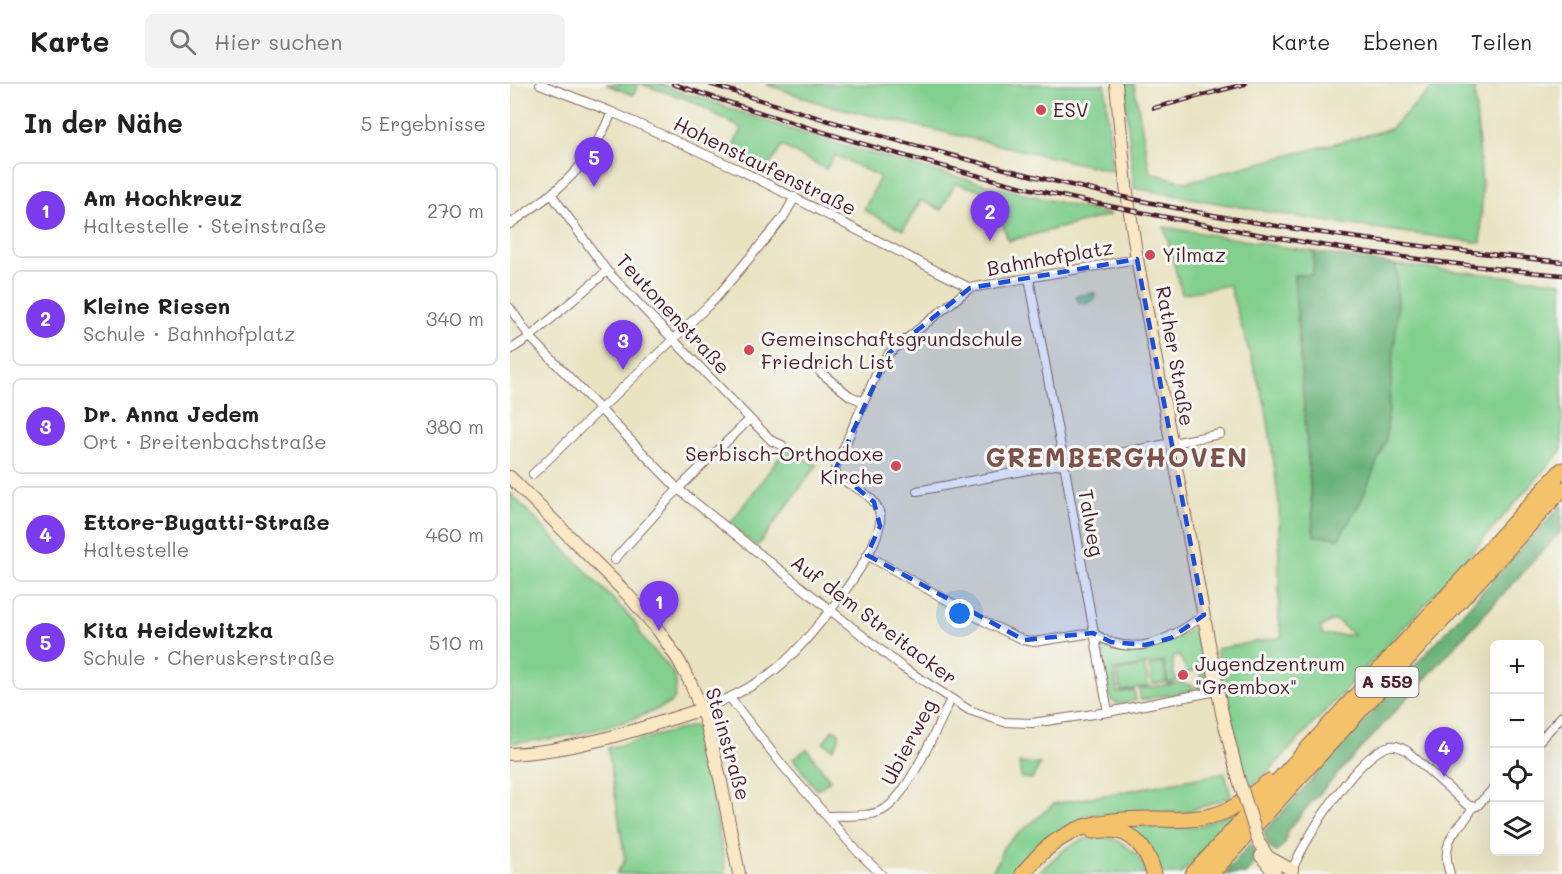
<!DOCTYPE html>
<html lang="de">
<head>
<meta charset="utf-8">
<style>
  body { margin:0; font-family:Mali,sans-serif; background:#f2f2f2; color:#222 }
  .controls { position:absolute; right:18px; bottom:18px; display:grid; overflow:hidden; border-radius:9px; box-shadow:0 6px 24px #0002 }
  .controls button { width:54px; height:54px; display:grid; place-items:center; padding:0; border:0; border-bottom:2px solid #e0e0e0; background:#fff; color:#222; font:30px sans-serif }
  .you { position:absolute; left:450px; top:530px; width:21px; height:21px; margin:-15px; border:4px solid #fff; border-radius:50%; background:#1a73e8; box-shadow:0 0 0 9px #1a73e833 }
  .badge { display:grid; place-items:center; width:39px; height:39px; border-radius:50%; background:#7c3aed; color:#fff; font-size:20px; font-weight:700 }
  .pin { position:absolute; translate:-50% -50px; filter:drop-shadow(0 2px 3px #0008) }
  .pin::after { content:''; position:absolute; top:32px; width:21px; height:18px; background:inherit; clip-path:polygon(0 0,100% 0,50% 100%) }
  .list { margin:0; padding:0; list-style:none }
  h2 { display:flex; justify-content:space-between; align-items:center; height:78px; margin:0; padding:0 24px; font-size:26px }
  h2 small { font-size:20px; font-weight:400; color:#767676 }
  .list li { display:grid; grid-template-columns:39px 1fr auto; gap:18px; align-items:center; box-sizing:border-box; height:96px; margin:0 12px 12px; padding:0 12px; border:2px solid #e0e0e0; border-radius:9px }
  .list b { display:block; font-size:22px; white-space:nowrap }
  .list p { margin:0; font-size:20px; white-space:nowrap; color:#767676 }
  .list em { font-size:20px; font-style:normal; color:#767676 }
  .icon { flex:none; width:33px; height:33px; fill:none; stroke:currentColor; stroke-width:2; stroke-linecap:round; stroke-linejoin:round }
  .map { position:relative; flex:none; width:1052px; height:790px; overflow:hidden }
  header { display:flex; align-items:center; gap:36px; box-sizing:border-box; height:84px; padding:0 30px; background:#fff; border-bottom:2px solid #e0e0e0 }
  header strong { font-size:28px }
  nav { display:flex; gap:33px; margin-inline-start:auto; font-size:21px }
  .search { width:420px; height:54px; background:#f2f2f2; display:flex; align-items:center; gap:15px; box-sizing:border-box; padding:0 21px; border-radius:9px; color:#767676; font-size:22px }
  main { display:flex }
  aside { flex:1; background:#fff }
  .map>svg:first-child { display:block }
  .green { fill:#82cf8e; stroke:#66775c; stroke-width:1.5; fill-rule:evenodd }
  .forest { fill:#69b279; stroke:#5a6852; stroke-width:1.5 }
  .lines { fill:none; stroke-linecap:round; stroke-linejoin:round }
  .street-casing { stroke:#826460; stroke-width:10 }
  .secondary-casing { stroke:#826460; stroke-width:14 }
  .highway-casing { stroke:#826460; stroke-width:17 }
  .street { stroke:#fff; stroke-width:8 }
  .secondary { stroke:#fae7c3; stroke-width:12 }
  .highway { stroke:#f3c26a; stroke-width:15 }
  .rail-casing { stroke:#4a1f2b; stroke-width:4.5 }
  .rail { stroke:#f6f6f2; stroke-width:2; stroke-dasharray:7; stroke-linecap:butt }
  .secondary-bridge-casing { stroke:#826460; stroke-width:14; stroke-linecap:butt }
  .secondary-bridge { stroke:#fae7c3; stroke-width:12 }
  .marked { fill:#1d4ed8; fill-opacity:0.2; stroke:#1d4ed8; stroke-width:4.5; stroke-dasharray:12 8; stroke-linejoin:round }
  .poi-dot { fill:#d1495b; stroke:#f6f6f2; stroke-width:2 }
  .labels { text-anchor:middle; stroke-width:6; stroke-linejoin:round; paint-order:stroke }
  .shield { fill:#f6f6f2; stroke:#7e6067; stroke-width:1.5 }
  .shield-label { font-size:18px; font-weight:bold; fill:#4a1f2b }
  .poi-label { font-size:20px; fill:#4a1f2b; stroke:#f6f6f2; text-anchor:start }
  .street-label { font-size:20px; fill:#4a1f2b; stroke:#f6f6f2 }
  .district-label { font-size:26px; font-weight:bold; letter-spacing:1.5px; fill:#7d524d; stroke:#f6f6f2 }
</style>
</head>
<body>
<header>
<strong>Karte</strong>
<div class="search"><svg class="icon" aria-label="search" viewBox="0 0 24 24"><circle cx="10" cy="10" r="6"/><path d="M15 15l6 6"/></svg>Hier suchen</div>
<nav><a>Karte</a><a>Ebenen</a><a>Teilen</a></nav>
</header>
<main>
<aside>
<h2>In der Nähe<small>5 Ergebnisse</small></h2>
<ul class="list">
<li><span class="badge">1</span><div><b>Am Hochkreuz</b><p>Haltestelle · Steinstraße</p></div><em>270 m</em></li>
<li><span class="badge">2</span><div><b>Kleine Riesen</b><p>Schule · Bahnhofplatz</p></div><em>340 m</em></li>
<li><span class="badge">3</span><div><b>Dr. Anna Jedem</b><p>Ort · Breitenbachstraße</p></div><em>380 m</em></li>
<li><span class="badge">4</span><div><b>Ettore-Bugatti-Straße</b><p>Haltestelle</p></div><em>460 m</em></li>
<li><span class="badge">5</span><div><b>Kita Heidewitzka</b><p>Schule · Cheruskerstraße</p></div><em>510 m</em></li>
</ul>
</aside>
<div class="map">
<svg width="1052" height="790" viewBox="0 0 1052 790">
  <rect width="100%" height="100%" fill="#f6f6f2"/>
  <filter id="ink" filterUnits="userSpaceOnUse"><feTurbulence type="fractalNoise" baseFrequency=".0167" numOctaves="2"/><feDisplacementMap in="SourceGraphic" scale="12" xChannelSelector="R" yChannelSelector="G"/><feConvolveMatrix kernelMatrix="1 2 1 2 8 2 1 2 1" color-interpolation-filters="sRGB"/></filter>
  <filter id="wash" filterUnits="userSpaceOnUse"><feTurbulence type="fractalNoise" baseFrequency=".008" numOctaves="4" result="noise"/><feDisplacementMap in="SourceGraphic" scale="24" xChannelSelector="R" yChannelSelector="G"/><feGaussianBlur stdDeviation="1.35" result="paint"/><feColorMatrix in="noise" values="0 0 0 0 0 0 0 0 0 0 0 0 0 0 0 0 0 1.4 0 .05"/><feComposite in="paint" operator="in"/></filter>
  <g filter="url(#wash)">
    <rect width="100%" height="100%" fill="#e9e3c2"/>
    <path class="green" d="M96,0H129L123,11Z
      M131,0C138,0 145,0 151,0C163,3 172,12 184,11C319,63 460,97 601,131L498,157L491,134L487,111L445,99L431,126L411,116L393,146L354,126L370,93L325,71L316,85L272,62L256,87L220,68L232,45L182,17Z
      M255,0H595L602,87L316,21Z
      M614,0H624L640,89L676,98L880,45L926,0H964L972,102L971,159L799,135L624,104Z
      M654,143L804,168L803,191H784L804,452L888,222L886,181L1052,198V366L910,526L760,686L739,704L722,648L706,565L772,553L769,536V420L761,357L755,320L719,201L672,210ZM821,537H827L844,551H812L811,543Z
      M585,209L583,216L576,220L569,218L566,212Z
      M275,366L307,381L249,460L245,461L219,441Z
      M0,409L124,537C128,544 131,552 136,558C148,573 174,590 164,611L165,614L160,619C114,643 51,656 0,659Z
      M683,545L688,548L697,600L696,603L687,605L686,602L693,600L689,585L678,589L669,571L663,574V588L667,597L658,599L654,577L604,586L608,609L624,606L626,617L608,620L601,616L591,563L592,562C603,562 614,566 625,566C653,565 661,554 683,545Z
      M653,579L657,598L643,600L639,582Z
      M635,582L639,602L611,607L607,587Z
      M671,599L683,602V606L631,616L629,605Z
      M183,642L189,645L193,653L216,790H106L115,776L98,664Z
      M323,645L329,649V655L323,665L313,659Z
      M297,665L320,696L307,706L283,675Z
      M509,679L530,680L522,695L511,694Z
      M715,689L721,713L676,728L576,731L534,758L503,790H480L488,778L493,763L544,720Z
      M722,729L723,733L671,790H650C641,755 633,753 600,741L668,744L689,742Z
      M593,751C616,759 628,768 638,790H528C549,769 562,755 593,751Z"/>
    <path class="forest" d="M804,168L886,181L888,222L876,356L851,417L829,454L804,452L784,191H803Z
      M1052,420V446L798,722L779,745L775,759L766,768L759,763L754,748Z
      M741,759L746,777L736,790H714Z"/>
  </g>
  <g filter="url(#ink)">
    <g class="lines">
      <defs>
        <path id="street" d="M30,0L102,28L232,87L460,204
          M42,111L97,187L240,335L262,357L272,361
          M0,140C49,106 78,85 102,28
          M519,194L554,379L598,628
          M460,204L627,175
          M0,224L20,253L168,405L392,583L459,626L494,638L522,639L598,628L707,607
          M0,266L20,253L97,187
          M310,288L340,312L354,318
          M23,390L206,214L273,134L285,113
          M407,407L710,350
          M357,471L479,540L514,556L524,558L583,549
          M104,476L168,405L240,335
          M583,549C623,576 660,556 694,531
          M220,614L273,682L347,767L371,790
          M192,625C221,614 248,601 271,581C297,559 376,464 370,431C365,405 328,400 325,387C325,385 326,381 327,379L368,286L379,269L460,204
          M1030,656L1052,632
          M317,732C334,731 358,734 373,726C397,714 428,641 441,615
          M782,786C795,755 847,670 880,662C887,661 892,664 897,667L955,719L962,723
          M940,790C934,773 936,757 948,743C954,737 960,731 962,723L967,722L984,704"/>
        <path id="secondary" d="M606,0L616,102L627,175L712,629L728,693
          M0,393L117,510L149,547L169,577L181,600L197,641L211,698L229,790
          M0,670C66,667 130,645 192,625
          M749,759L758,773L782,786L781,790
          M751,772L765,790"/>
        <path id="highway" d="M583,747C591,746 600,745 608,747C627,751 640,772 644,790
          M513,790C549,741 591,734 647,735C670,736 695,736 716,727C731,720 745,708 758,698
          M683,790L1052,386
          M701,790L1052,405"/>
      </defs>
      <use href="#street" class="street-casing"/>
      <use href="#secondary" class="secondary-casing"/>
      <use href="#highway" class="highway-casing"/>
      <use href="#street" class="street"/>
      <use href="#secondary" class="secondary"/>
      <use href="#highway" class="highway"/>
      <defs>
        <path id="rail" d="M163,0C273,37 385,71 497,99C546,112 595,121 645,131C780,158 915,179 1052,191
          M200,0C351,49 505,91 661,123C790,149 921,164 1052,178
          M644,24L735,0"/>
      </defs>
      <use href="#rail" class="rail-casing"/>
      <use href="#rail" class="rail"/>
      <defs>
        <path id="secondary-bridge" d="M728,693L749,759"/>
      </defs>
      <use href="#secondary-bridge" class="secondary-bridge-casing"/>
      <use href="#secondary-bridge" class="secondary-bridge"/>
    </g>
  </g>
  <path class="marked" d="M627,175L694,531L661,554L635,561L601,558L583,549L514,556L357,471L370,442L364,418L325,386L379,269L460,204Z"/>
  <g class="poi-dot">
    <circle cx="531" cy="26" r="6"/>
    <circle cx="640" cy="171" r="6"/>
    <circle cx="239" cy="266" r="6"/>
    <circle cx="386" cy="382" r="6"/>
    <circle cx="673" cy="591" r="6"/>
  </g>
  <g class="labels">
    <rect class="shield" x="845.5" y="583" width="63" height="30" rx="4.5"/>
    <g class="shield-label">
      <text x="877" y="604">A 559</text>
    </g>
    <g class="poi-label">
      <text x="543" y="33">ESV</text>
      <text x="652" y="178">Yilmaz</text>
      <text x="251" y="262">Gemeinschaftsgrundschule<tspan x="251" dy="23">Friedrich List</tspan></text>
      <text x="374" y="377" text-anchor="end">Serbisch-Orthodoxe<tspan x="374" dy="23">Kirche</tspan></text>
      <text x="685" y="587">Jugendzentrum<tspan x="685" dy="23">"Grembox"</tspan></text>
    </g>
    <g class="street-label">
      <text transform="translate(255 82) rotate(26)" y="7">Hohenstaufenstraße</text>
      <text transform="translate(540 174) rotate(-10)" y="7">Bahnhofplatz</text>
      <text transform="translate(163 230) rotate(47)" y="7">Teutonenstraße</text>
      <text transform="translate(665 272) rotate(80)" y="7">Rather Straße</text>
      <text transform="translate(581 439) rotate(80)" y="7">Talweg</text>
      <text transform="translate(364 536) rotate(37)" y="7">Auf dem Streitacker</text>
      <text transform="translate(399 658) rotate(-62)" y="7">Ubierweg</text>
      <text transform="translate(218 660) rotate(74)" y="7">Steinstraße</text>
    </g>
    <g class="district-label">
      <text x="607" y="383">GREMBERGHOVEN</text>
    </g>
  </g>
</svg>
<div class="controls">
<button>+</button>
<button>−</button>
<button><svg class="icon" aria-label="locate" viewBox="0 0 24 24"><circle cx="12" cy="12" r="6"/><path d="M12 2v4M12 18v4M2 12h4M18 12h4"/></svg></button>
<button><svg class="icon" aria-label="layers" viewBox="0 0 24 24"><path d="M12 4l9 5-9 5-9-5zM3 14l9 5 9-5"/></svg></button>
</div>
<div class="you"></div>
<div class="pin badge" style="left:149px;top:547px">1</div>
<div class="pin badge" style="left:480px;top:157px">2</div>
<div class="pin badge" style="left:113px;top:286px">3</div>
<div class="pin badge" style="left:934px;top:693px">4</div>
<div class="pin badge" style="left:84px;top:103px">5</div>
</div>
</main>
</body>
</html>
